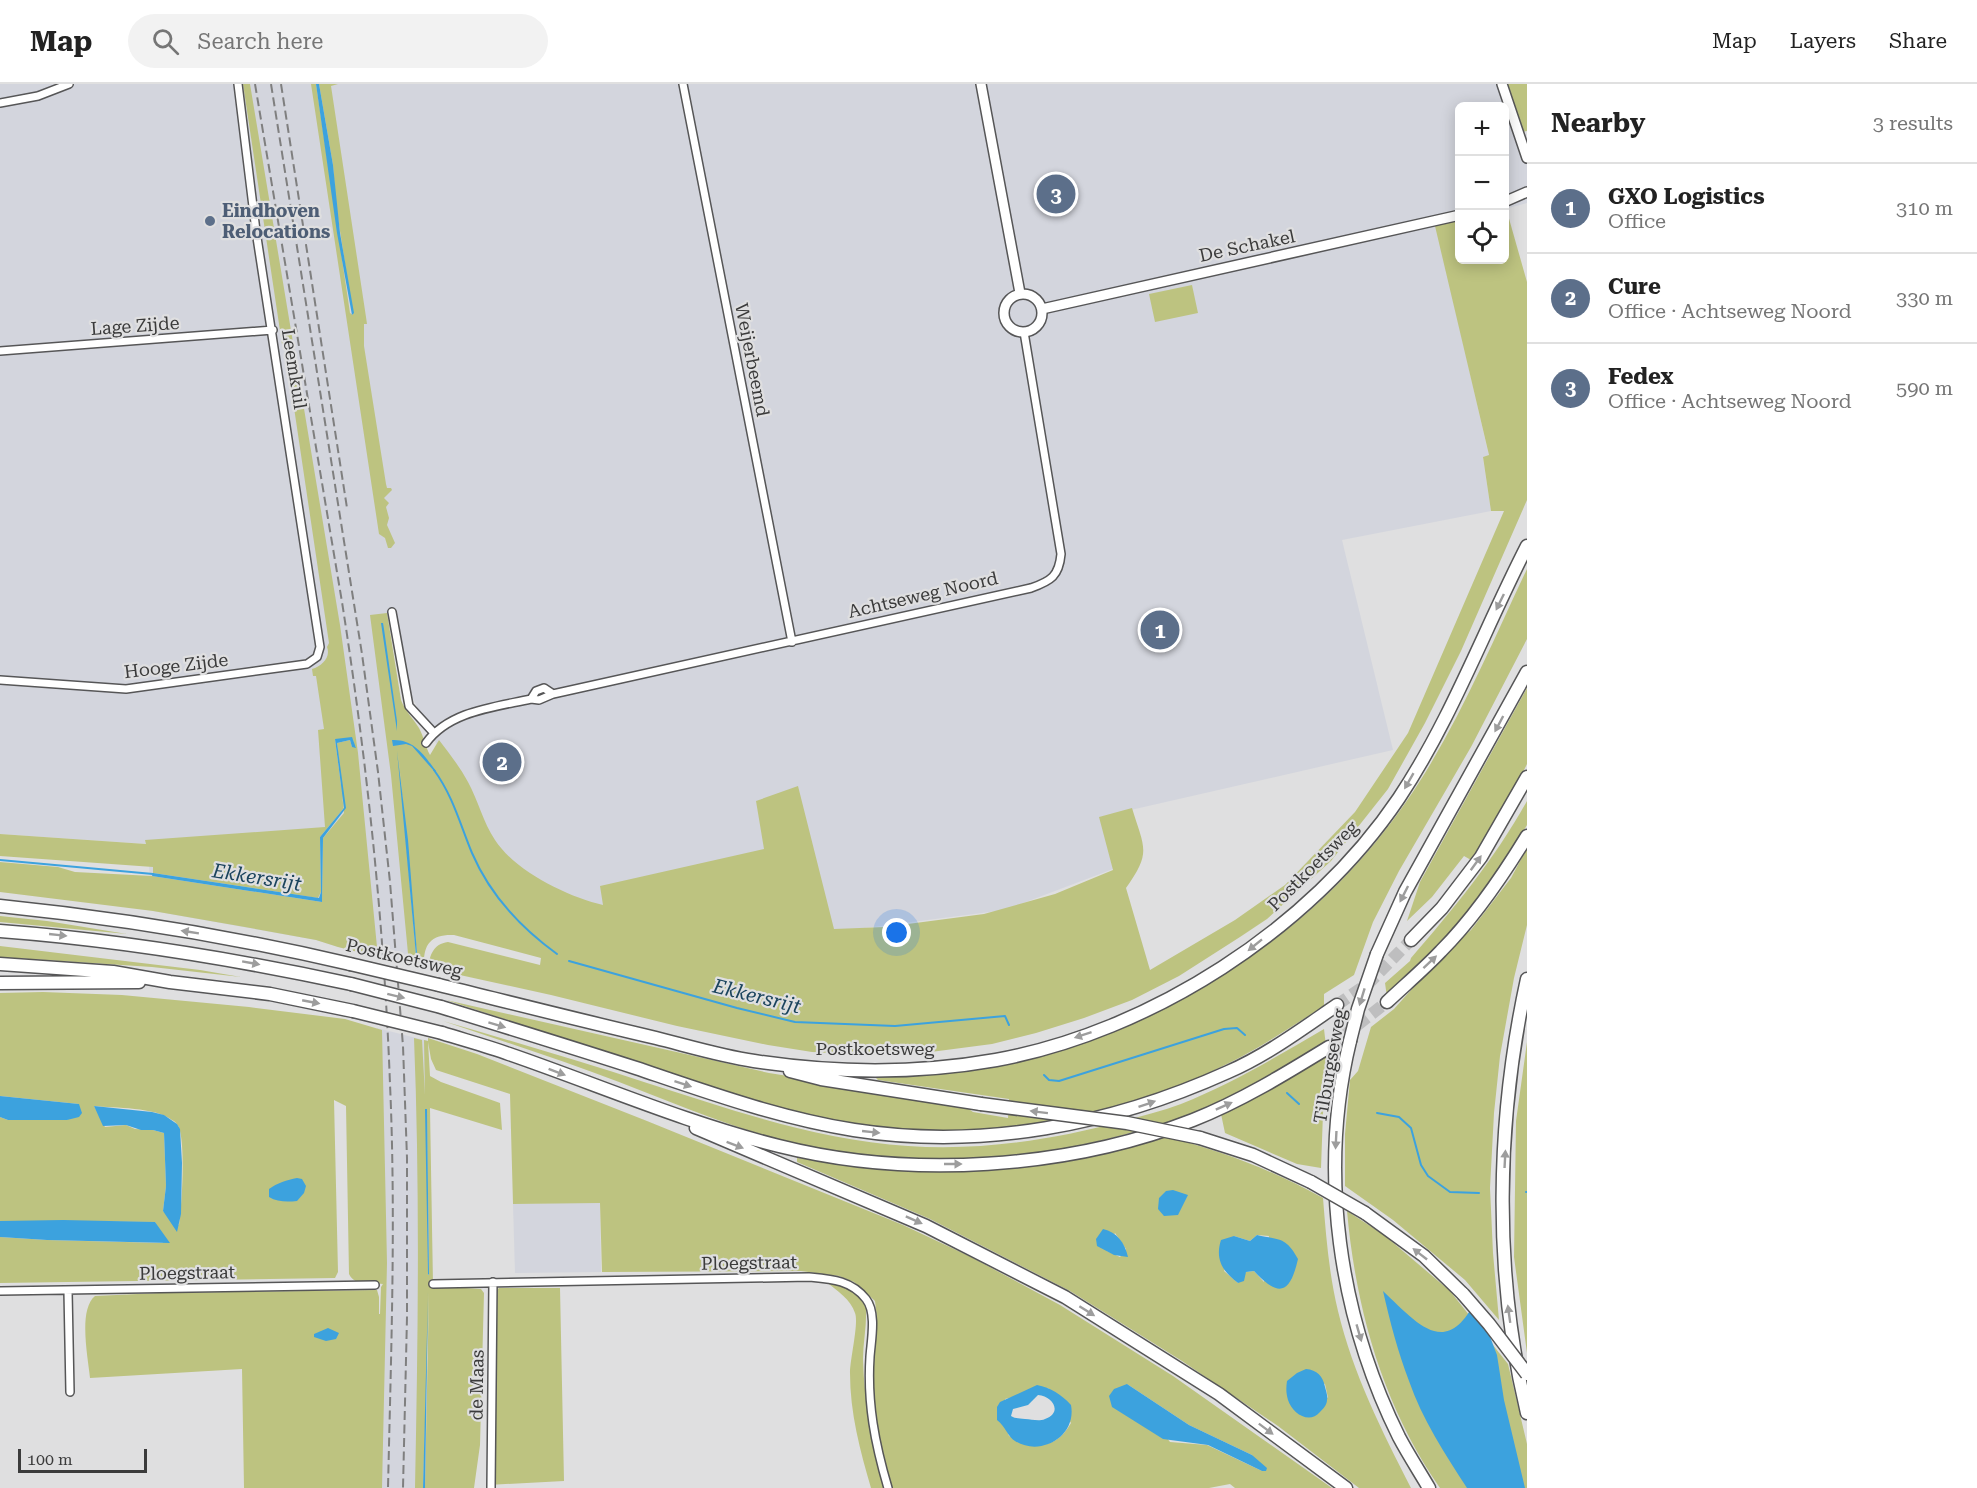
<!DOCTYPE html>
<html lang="en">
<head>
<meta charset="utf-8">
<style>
  body { margin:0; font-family:"Roboto Serif",serif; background:#f2f2f2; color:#222 }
  .controls { position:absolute; right:18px; top:18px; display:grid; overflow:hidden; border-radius:9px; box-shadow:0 3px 15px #0003 }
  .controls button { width:54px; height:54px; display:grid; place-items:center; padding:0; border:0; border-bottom:2px solid #e0e0e0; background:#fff; color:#222; font:30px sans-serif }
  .scale { position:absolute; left:18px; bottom:15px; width:129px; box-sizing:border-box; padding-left:6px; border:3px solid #3b3b3b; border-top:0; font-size:16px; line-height:21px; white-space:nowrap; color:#3b3b3b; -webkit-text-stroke:4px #dfdfe0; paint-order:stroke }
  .you { position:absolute; left:897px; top:849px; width:21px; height:21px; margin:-15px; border:4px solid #fff; border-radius:50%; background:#1a73e8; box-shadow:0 0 0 9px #1a73e833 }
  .badge { display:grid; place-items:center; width:39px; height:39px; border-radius:50%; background:#1a73e8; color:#fff; font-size:20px; font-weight:700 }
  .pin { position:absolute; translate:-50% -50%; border:3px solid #fff; box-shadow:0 2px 6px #0006 }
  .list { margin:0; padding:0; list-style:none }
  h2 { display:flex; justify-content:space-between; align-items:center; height:78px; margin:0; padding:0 24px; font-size:26px }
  h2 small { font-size:20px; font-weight:400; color:#767676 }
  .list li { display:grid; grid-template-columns:39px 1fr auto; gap:18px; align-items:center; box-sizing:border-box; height:90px; padding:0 24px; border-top:2px solid #e0e0e0 }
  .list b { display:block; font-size:22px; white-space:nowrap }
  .list p { margin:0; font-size:20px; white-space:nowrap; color:#767676 }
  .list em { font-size:20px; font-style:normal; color:#767676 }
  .icon { flex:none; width:33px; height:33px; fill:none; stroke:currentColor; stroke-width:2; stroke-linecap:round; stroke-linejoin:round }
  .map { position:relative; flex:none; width:1527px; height:1404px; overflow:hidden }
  header { display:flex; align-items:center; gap:36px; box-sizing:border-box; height:84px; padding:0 30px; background:#fff; border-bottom:2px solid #e0e0e0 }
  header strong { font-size:28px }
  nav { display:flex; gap:33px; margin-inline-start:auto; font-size:21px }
  .search { width:420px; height:54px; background:#f2f2f2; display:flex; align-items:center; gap:15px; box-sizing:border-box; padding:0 21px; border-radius:33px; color:#767676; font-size:22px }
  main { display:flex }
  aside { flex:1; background:#fff }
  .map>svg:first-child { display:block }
  .built { fill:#d3d5dd }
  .green { fill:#bdc380; fill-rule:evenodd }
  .water { fill:#3ca2de; fill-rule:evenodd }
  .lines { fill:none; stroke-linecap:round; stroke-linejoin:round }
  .stream { stroke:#3ca2de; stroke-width:2 }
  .highway-tunnel { stroke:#bebebf; stroke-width:12; stroke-dasharray:12 6; stroke-linecap:butt }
  .street-casing { stroke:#565657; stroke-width:10 }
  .secondary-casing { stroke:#565657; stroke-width:12 }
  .highway-casing { stroke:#565657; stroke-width:15 }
  .street { stroke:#fff; stroke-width:7 }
  .secondary { stroke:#fff; stroke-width:9 }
  .highway { stroke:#fff; stroke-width:12 }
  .rail { stroke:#7f7f7f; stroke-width:2; stroke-dasharray:9 4.5; stroke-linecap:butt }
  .highway-bridge-casing { stroke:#565657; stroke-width:15; stroke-linecap:butt }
  .highway-bridge { stroke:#fff; stroke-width:12 }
  .oneway { fill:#9d9d9d }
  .service-dot { fill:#5c6f8a; stroke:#dfdfe0; stroke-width:2 }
  .labels { text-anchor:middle; stroke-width:4.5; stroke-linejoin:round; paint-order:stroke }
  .service-label { font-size:18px; font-weight:bold; fill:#4e5e75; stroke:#dfdfe0; text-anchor:start }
  .street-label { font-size:18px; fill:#3b3b3b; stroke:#dfdfe0 }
  .water-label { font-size:20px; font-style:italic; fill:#1b445d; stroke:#dfdfe0 }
</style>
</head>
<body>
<header>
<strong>Map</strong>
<div class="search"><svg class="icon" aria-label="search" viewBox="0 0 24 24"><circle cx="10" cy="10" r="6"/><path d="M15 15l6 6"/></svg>Search here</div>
<nav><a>Map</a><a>Layers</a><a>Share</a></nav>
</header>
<main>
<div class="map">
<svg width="1527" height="1404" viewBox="0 0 1527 1404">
  <rect width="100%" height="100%" fill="#dfdfe0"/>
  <path class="built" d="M0,0H1502L1527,71V119L1505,125L1504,22H1460L1459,136L1436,142L1489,372L1483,374L1491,427L1342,456L1393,666L1100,733L1113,785L1005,826L826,849L626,830L550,806L489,761L410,609L397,527L386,529L393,656L401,660L423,883L338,863L316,856L153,827L147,760L0,750Z
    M377,944L428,957L433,1202L428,1404H379L383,1214Z
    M600,1118L601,1188L515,1189L513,1120Z"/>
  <path class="green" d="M243,0H250L340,541L358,669L378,873L338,863L316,856L239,842L153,827L0,808V778L58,783L75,788L152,792L322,818L323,754L344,729L337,659L350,656L352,663H356L354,662L353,655H335L344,724L320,753L321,808L318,814L153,789V783L0,772V750L146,760L145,756L325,743L318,646L324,645L316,592H313L312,585C322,582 331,573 327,563L329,559L285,263L282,260Z
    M311,0H316L350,229L353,231L336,121L333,81L319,0H338L331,2L366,233L367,240H364V262L386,400L387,404H391L392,406L384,414L389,419L386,423L389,434L387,441L395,459L391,464H388L385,454L379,450Z
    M1508,0H1527V47L1522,48Z
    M1506,124L1527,198V416L1461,567L1425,639L1388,705L1331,777L1267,835L1240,853L1179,892L1132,916L1084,934L1036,949L992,960L923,969L865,971L812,968L768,961L677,942L551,911L428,884C430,871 433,860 448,858L540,881L541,874L454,851C430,850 423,861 424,883L418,882L398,667L417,882L409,880L391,691L370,531L387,529L401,616C405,627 413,634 419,644C424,653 425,662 430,671L439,656C449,669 460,683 468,698C478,716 483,738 495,756C515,787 568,813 603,821L600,802L764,765L756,717L798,702L834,845L885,843L984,830L1055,810L1113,786L1099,733L1132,724C1144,764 1152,768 1126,804L1150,886L1235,836L1285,801L1355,728L1408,649L1504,427H1491L1483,373L1489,371L1435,142L1459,136L1460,176H1504V125Z
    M1192,201L1198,229L1155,238L1149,210Z
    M1527,485V555L1471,663L1399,787L1373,838L1354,891L1324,910V922C1292,942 1262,963 1229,979C1103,1043 950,1063 813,1032C763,1021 715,1004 667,988C593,964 520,940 446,916L769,989L960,1019L973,1028L1008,1034L1009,1015L878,996L874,992C892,991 911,992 929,990C1119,969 1296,877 1406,718C1456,646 1490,563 1527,485Z
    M1527,604V680L1520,694L1471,776L1464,772L1432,813L1407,837L1420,798Z
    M1527,717V741L1501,785L1460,839L1387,913L1385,899L1410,877L1411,874C1455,823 1494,776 1527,717Z
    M1527,764V841L1514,894L1500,972L1494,1029L1490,1104L1493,1169L1499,1236L1465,1196L1393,1136L1345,1102V1050L1350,996L1358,987L1371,943L1394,925L1446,867L1471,846L1511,794Z
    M0,832L47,837L127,850L0,838Z
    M0,862L200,886L241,893L152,883L0,873Z
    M43,908L122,911L249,923L345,935L382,946L387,1179L382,1404H244L242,1285L90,1294C88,1273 78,1226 95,1212L159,1209L377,1206L379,1213V1230H380L381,1203L383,1200C371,1198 355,1203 349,1190L346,1022L334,1016L338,1188L335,1194L0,1199V1153L47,1156L163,1159L155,1138L0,1137V1033L8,1036H67L79,1020L0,1012V909ZM94,1022C115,1024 155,1023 172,1036C176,1038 179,1042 180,1047C185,1068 182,1119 179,1141L163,1127L166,1102L164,1049L153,1046L135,1045L126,1041L105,1043Z
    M443,937C511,957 580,977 647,999C732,1026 818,1056 908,1062C980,1067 1053,1056 1123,1037C1142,1032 1162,1027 1181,1020C1231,1000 1278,972 1324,945L1326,962C1281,986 1237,1012 1189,1031C1173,1038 1156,1042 1140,1046C1033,1078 919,1085 809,1062C743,1049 681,1022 619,998C561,976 502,957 443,937Z
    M414,954L422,956L425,1011L424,956L428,957V954L477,970L647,1037L903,1141L971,1173L1060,1221L1173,1292L1332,1404H1235L1230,1400L1209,1404H891L879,1365L873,1325L872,1295L877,1234L875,1217L854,1198L839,1192L801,1187L602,1188L600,1119L513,1120L510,1010L436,986L431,975L428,958L430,992L441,998L500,1019L502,1046L430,1024L433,1202L481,1205L484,1209L480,1361L474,1404H425L429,1208L423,1404H415C418,1254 420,1104 414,954ZM427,1025L429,1191L428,1190ZM1127,1300L1189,1341L1252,1371L1262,1387L1207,1361L1170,1358ZM1048,1304L1071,1339C1054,1368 1036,1362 1009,1352L1006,1344L1005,1315Z
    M1527,958V1269L1514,1173L1516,1037Z
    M1333,968L1323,1029L1321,1084L1297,1080L1225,1049L1221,1030L1289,995Z
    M1166,1052C1223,1068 1271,1085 1323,1114C1326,1152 1329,1190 1338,1227C1353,1290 1382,1347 1411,1404H1359L1278,1342L1182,1277L1070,1207L930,1135L797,1078V1074L906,1086L952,1087L1057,1078L1101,1070ZM1115,1149L1126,1165L1120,1173L1107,1167ZM1257,1151L1269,1152L1264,1198L1254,1187L1246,1188L1238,1199L1224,1187L1234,1152L1250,1157ZM1297,1289L1325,1300L1328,1314Z
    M1347,1127L1384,1151L1450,1207L1508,1280L1527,1360V1404H1440C1383,1322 1356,1226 1347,1127Z
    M826,1198C843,1201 859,1208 866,1224C867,1241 863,1258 863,1275C864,1319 873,1362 884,1404H871C860,1366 850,1329 850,1289C850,1275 859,1239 855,1229C851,1216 837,1206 826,1198Z
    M499,1204H560L564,1397L488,1401L496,1207Z"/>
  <path class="water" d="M316,0H319L333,81L340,149L354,229L352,231L337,149Z
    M381,539H383L384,545L397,637V647Z
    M352,653L356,664L352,663L350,656L337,659L346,724L323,754L322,818L152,792L153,789L319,814L321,808L320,753L344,724L335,655Z
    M392,656C414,655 424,671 436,687H434L412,662L406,660L393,662Z
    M397,667L408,756L418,882H417Z
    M0,1012L79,1020L82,1029L79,1033L67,1036H8L0,1033Z
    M94,1022L152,1028L164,1031L177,1040L180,1045L182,1079L181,1130L177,1148L163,1127L166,1102L164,1049L153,1046H141L126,1041L103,1042Z
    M425,1025H427L429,1191L428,1190Z
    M297,1094L302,1095L306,1102L304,1109L297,1117C287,1118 277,1118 269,1113V1105C277,1099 287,1096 297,1094Z
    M1173,1106L1188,1111L1178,1131L1164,1132L1158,1125L1159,1114L1166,1107Z
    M63,1136L155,1138L170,1159L47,1156L0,1153V1137Z
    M1103,1145C1117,1148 1125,1159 1128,1173L1114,1171L1097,1162L1096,1155Z
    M1257,1151C1280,1156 1286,1153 1298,1175C1290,1210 1279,1214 1254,1187L1246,1188L1244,1197L1238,1199C1222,1187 1215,1175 1221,1156L1234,1152L1250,1157Z
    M1383,1207C1417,1239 1446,1276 1476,1216L1497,1271L1504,1316L1525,1404H1467C1445,1370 1422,1335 1409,1297C1398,1268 1390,1238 1383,1207Z
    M428,1208L425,1404H423L428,1210Z
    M328,1244L339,1249L336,1255L326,1257L314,1253V1250Z
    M1306,1285C1317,1286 1323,1292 1325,1303C1326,1307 1328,1312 1327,1316C1327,1321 1323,1325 1320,1328C1309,1341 1292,1329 1288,1316C1286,1309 1286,1304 1287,1297L1297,1289Z
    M1127,1300L1189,1341L1252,1371L1267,1384L1266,1387H1262L1208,1361L1163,1355L1112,1323L1109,1312L1114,1305Z
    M1037,1301C1051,1304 1061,1310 1071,1321C1077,1353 1040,1373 1015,1357C1008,1353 1006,1343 997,1336V1323L1000,1318ZM1038,1311C1053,1312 1063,1329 1045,1335C1038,1338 1032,1335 1025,1335C1019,1334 1016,1335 1011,1332L1013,1325L1028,1321Z"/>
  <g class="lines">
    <path class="stream" d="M434,686C453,712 460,740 472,769C490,811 521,844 557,870
      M0,776L153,790
      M569,877L737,924L795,938L895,942L1005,932L1009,941
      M1044,991L1049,996L1059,997L1224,945L1237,944L1245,951
      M1287,1009L1299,1020
      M1377,1029L1399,1033L1411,1044L1421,1081L1428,1092L1450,1108L1479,1109
      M1526,1108H1527"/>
    <path class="highway-tunnel" d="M1337,921L1370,898L1411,856
      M1329,963L1387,918"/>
    <defs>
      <path id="street" d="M683,0L792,558
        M0,19L38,12L69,0
        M0,267L273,246
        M392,528L409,622L434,649
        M0,596L126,605L307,580L317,573L320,563L256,147L238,0
        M531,615L536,607L544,604L553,610
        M426,659C449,627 495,623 531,615L539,616L553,610L1031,504C1051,497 1059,492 1061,470L1024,248
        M433,1200L809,1193C831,1195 851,1196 866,1215C877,1229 871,1257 870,1273C867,1319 875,1360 888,1404
        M0,1207L375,1201
        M68,1207L70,1308
        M491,1404L493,1198"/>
      <path id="secondary" d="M981,0L1020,209
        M1502,0L1527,74
        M1504,118L1527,108
        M1004 229a19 19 0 1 1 38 0a19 19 0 1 1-38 0Z
        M1042,225L1460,131"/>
      <path id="highway" d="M0,822C118,834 235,853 350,880
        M0,847C119,856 235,875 351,900
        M1411,856L1442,824L1481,773L1527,693
        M1377,870L1405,808L1527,588
        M0,880L113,888L170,898L270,910L353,927
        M1527,895C1496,1037 1493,1188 1527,1329
        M0,899L139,898
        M439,901C512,919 583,937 656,954C688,962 721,972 754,977C833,989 917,990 996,976C1150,948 1311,845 1399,714C1451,636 1484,546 1527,462
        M1387,918C1405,901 1424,885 1441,867C1475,833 1502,793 1527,752
        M441,923C506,943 571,963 636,984C707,1008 779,1034 854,1046C982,1066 1111,1041 1228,988C1267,971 1302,945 1337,921
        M442,949C464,956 487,962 509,970C599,1001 686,1039 779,1062C910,1095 1067,1085 1193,1036C1241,1017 1285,990 1329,963
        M1350,957C1318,1089 1339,1232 1399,1353C1408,1370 1419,1387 1429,1404
        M790,987L821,995L981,1020
        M696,1044L926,1142L1065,1213L1219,1310L1346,1404
        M1200,1054L1253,1071L1311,1098
        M1365,1129L1424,1172L1463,1210"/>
    </defs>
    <use href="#street" class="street-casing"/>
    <use href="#secondary" class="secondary-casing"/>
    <use href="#highway" class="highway-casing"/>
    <use href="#street" class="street"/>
    <use href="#secondary" class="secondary"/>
    <use href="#highway" class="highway"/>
    <path class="rail" d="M255,0L342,518C367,678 384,839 390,1000C396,1135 391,1270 388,1404
      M271,0L362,570L378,688L390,798L403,962L407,1074V1233L403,1404
      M281,0L347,424"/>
    <defs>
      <path id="highway-bridge" d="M350,880L439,901
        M351,900L441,923
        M353,927L442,949
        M1350,957L1358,925L1377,870
        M981,1020L1127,1039L1200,1054
        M1311,1098L1365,1129
        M1463,1210L1489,1240L1527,1290"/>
    </defs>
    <use href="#highway-bridge" class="highway-bridge-casing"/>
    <use href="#highway-bridge" class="highway-bridge"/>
  </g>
  <defs><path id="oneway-solid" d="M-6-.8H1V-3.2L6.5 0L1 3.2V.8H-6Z" transform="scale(1.5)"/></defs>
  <g class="oneway">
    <use href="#oneway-solid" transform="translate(1500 518) rotate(116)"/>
    <use href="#oneway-solid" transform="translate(1499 640) rotate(118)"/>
    <use href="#oneway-solid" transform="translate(1409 697) rotate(120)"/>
    <use href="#oneway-solid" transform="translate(1476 779) rotate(-54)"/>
    <use href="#oneway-solid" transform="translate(1404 810) rotate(117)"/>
    <use href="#oneway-solid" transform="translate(190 848) rotate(-171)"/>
    <use href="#oneway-solid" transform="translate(58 851) rotate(6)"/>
    <use href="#oneway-solid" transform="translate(1255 861) rotate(141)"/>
    <use href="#oneway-solid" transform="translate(1430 878) rotate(-43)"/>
    <use href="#oneway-solid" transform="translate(251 879) rotate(10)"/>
    <use href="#oneway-solid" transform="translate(396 912) rotate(14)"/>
    <use href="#oneway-solid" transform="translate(1362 913) rotate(107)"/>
    <use href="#oneway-solid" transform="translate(311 918) rotate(11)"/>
    <use href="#oneway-solid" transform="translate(497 941) rotate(17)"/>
    <use href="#oneway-solid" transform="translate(1083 951) rotate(162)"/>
    <use href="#oneway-solid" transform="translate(557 988) rotate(21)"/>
    <use href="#oneway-solid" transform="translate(683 1000) rotate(18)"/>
    <use href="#oneway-solid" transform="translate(1147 1020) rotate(-19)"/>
    <use href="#oneway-solid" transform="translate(1224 1022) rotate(-24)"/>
    <use href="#oneway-solid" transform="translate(1039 1028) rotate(-173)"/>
    <use href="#oneway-solid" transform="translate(871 1048) rotate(6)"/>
    <use href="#oneway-solid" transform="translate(1336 1056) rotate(93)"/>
    <use href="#oneway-solid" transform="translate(735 1061) rotate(21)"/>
    <use href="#oneway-solid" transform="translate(1505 1075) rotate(-87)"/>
    <use href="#oneway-solid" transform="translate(953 1080)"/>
    <use href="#oneway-solid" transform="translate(914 1136) rotate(24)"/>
    <use href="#oneway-solid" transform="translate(1420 1170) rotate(-142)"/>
    <use href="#oneway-solid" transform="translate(1087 1227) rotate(32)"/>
    <use href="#oneway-solid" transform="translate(1509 1230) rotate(-98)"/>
    <use href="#oneway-solid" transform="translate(1359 1249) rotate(74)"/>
    <use href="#oneway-solid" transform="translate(1266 1345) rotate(37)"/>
  </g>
  <circle class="service-dot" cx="210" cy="137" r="6"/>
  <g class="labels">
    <g class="service-label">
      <text x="222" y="133">Eindhoven<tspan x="222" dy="21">Relocations</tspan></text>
    </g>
    <g class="street-label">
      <text transform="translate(1247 162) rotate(-12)" y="6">De Schakel</text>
      <text transform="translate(135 242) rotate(-4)" y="6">Lage Zijde</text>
      <text transform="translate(752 276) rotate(79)" y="6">Weijerbeemd</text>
      <text transform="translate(294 285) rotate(81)" y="6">Leemkuil</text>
      <text transform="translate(923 511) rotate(-13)" y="6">Achtseweg Noord</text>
      <text transform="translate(176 582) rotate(-7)" y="6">Hooge Zijde</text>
      <text transform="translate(1313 782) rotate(-45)" y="6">Postkoetsweg</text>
      <text transform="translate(404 874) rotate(13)" y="6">Postkoetsweg</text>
      <text x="875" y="971">Postkoetsweg</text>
      <text transform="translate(1330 982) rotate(-80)" y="6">Tilburgseweg</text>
      <text transform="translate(749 1179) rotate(-1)" y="6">Ploegstraat</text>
      <text transform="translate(187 1189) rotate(-1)" y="6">Ploegstraat</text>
      <text transform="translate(477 1301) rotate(-89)" y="6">de Maas</text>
    </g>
    <g class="water-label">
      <text transform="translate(257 793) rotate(9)" y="7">Ekkersrijt</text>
      <text transform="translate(757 912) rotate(14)" y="7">Ekkersrijt</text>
    </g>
  </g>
</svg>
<div class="controls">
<button>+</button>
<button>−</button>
<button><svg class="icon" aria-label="locate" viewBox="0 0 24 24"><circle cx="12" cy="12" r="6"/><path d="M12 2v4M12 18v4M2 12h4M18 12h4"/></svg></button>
</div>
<div class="scale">100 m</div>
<div class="you"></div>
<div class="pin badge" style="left:1160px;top:546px;background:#5c6f8a">1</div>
<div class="pin badge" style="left:502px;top:678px;background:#5c6f8a">2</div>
<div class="pin badge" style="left:1056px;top:110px;background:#5c6f8a">3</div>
</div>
<aside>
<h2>Nearby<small>3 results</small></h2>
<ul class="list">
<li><span class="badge" style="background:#5c6f8a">1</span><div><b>GXO Logistics</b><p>Office</p></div><em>310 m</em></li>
<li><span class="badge" style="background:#5c6f8a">2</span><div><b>Cure</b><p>Office · Achtseweg Noord</p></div><em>330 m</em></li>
<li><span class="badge" style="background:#5c6f8a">3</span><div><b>Fedex</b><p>Office · Achtseweg Noord</p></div><em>590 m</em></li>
</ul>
</aside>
</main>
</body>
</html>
